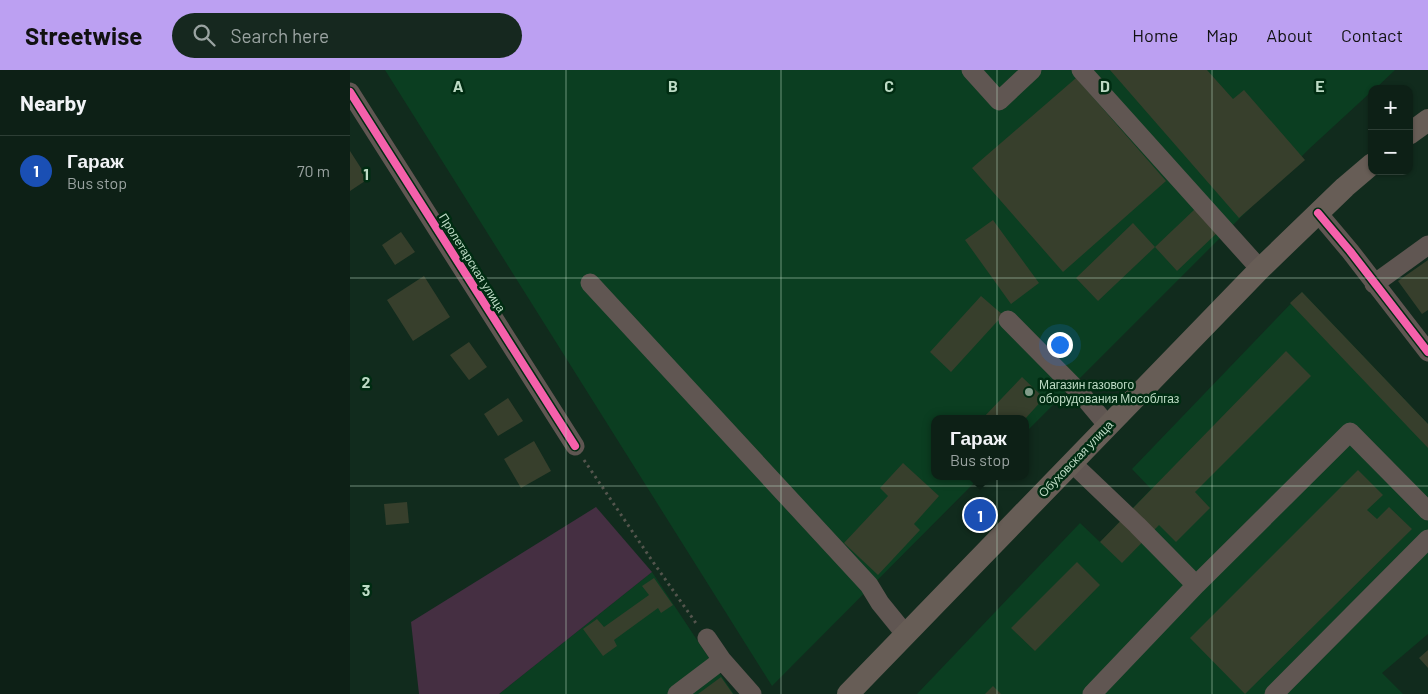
<!DOCTYPE html>
<html lang="en">
<head>
<meta charset="utf-8">
<style>
  body { margin:0; font-family:Barlow,sans-serif; background:#16281f; color:#f1f3f6 }
  .controls { position:absolute; right:15px; top:15px; display:grid; overflow:hidden; border-radius:10px; box-shadow:0 1px 4px #0004 }
  .controls button { width:45px; height:45px; display:grid; place-items:center; padding:0; border:0; border-bottom:1px solid #2d3e35; background:#0d2016; color:#f1f3f6; font:25px sans-serif }
  .you { position:absolute; left:709px; top:274px; width:18px; height:18px; margin:-12px; border:4px solid #fff; border-radius:50%; background:#1a73e8; box-shadow:0 0 0 8px #1a73e833 }
  .badge { display:grid; place-items:center; width:32px; height:32px; border-radius:50%; background:#bca0f2; color:#fff; font-size:16px; font-weight:700 }
  .pin { position:absolute; translate:-50% -50%; border:2px solid #fff; box-shadow:0 1px 5px #0006 }
  .popup { position:absolute; left:581px; top:345px; width:98px; height:65px; box-sizing:border-box; display:grid; place-content:center; border-radius:10px; background:#0d2016; filter:drop-shadow(0 1px 4px #0005); font-size:16px; white-space:nowrap; color:#9aa3a1 }
  .popup b { font-size:19px; color:#f1f3f6 }
  .popup::after { content:''; position:absolute; left:50%; top:100%; margin-left:-10px; border:10px solid transparent; border-top-color:#0d2016 }
  .list { margin:0; padding:0; list-style:none }
  h2 { display:flex; justify-content:space-between; align-items:center; height:65px; margin:0; padding:0 20px; font-size:21px }
  h2 small { font-size:16px; font-weight:400; color:#9aa3a1 }
  .list li { display:grid; grid-template-columns:32px 1fr auto; gap:15px; align-items:center; box-sizing:border-box; height:70px; padding:0 20px; border-top:1px solid #2d3e35 }
  .list b { display:block; font-size:19px; white-space:nowrap }
  .list p { margin:0; font-size:16px; white-space:nowrap; color:#9aa3a1 }
  .list em { font-size:16px; font-style:normal; color:#9aa3a1 }
  .icon { flex:none; width:28px; height:28px; fill:none; stroke:currentColor; stroke-width:2; stroke-linecap:round; stroke-linejoin:round }
  .map { position:relative; flex:none; width:1078px; height:624px; overflow:hidden }
  header { display:flex; align-items:center; gap:30px; box-sizing:border-box; height:70px; padding:0 25px; background:#bca0f2; color:#111 }
  header strong { font-size:24px }
  nav { display:flex; gap:28px; margin-inline-start:auto; font-size:18px }
  .search { width:350px; height:45px; background:#16281f; display:flex; align-items:center; gap:12px; box-sizing:border-box; padding:0 18px; border-radius:28px; color:#9aa3a1; font-size:19px }
  main { display:flex }
  aside { flex:1; background:#0d2016 }
  .map>svg:first-child { display:block }
  .built { fill:#0b3e21 }
  .green { fill:#452f42 }
  .building { fill:#373f2c }
  .lines { fill:none; stroke-linecap:round; stroke-linejoin:round }
  .path { stroke:#54554d; stroke-width:3; stroke-dasharray:2.5 4; stroke-linecap:butt }
  .minor { stroke:#605652; stroke-width:19 }
  .major { stroke:#675d56; stroke-width:22 }
  .cycleway-casing { stroke:#002c12; stroke-width:11 }
  .cycleway { stroke:#f560ab; stroke-width:8 }
  .grid { fill:none; stroke:#bddbc5; stroke-width:1; stroke-opacity:0.55 }
  .poi-dot { fill:#819d8a; stroke:#002c12; stroke-width:2 }
  .labels { text-anchor:middle; stroke-width:5; stroke-linejoin:round; paint-order:stroke }
  .street-label { font-size:12px; fill:#bddbc5; stroke:#002c12 }
  .poi-label { font-size:12px; fill:#bddbc5; stroke:#002c12; text-anchor:start }
  .grid-label { font-size:16px; text-anchor:middle; font-weight:bold; fill:#bddbc5; stroke:#002c12; stroke-width:5; stroke-linejoin:round; paint-order:stroke }
</style>
</head>
<body>
<header>
<strong>Streetwise</strong>
<div class="search"><svg class="icon" aria-label="search" viewBox="0 0 24 24"><circle cx="10" cy="10" r="6"/><path d="M15 15l6 6"/></svg>Search here</div>
<nav><a>Home</a><a>Map</a><a>About</a><a>Contact</a></nav>
</header>
<main>
<aside>
<h2>Nearby<small></small></h2>
<ul class="list">
<li><span class="badge" style="background:#1a4fb4">1</span><div><b>Гараж</b><p>Bus stop</p></div><em>70 m</em></li>
</ul>
</aside>
<div class="map">
<svg width="1078" height="624" viewBox="0 0 1078 624">
  <rect width="100%" height="100%" fill="#112b1d"/>
  <path class="built" d="M35,0H1045L1025,19H1022V21L959,79L675,363V349H585V406H631L422,616Z
    M952,222L1078,354V564L1032,603L1053,624H567L730,453L750,472L801,419L782,399Z
    M302,502L359,588L384,624H149Z"/>
  <path class="green" d="M246,437L302,502L149,624H69L61,552Z"/>
  <path class="building" d="M760,0H857L883,29L894,20L955,90L889,148Z
    M726,8L816,111L713,202L622,98Z
    M0,81L18,109L0,121Z
    M845,139L867,163L827,201L805,177Z
    M643,150L689,213L661,234L615,170Z
    M783,153L805,177L748,231L726,208Z
    M51,162L65,182L45,195L32,175Z
    M1078,190V240L1072,244L1048,211Z
    M74,206L100,247L63,271L37,230Z
    M952,222L1078,354V378L940,233Z
    M631,226L653,245L601,302L580,282Z
    M119,272L137,297L119,310L100,285Z
    M936,281L961,306L845,422L860,438L826,472L809,455L772,493L750,472Z
    M672,307L694,328L675,349H632Z
    M158,328L173,351L148,366L134,344Z
    M184,371L201,401L171,418L154,389Z
    M553,393L589,426L564,454L570,460L528,505L494,473L538,426L530,418Z
    M1008,400L1033,425L1017,440L1027,449L1039,437L1062,459L895,624L840,568Z
    M57,432L59,453L36,455L34,434Z
    M727,492L750,515L685,581L661,558Z
    M304,508L323,535L311,543L308,538L264,570L267,576L253,586L233,559L247,549L254,557L299,525L292,516Z
    M1078,580V598L1069,588Z
    M371,607L383,624H348L367,610Z
    M643,616L651,624H635Z"/>
  <g class="lines">
    <path class="path" d="M234,390L301,489L348,556"/>
    <path class="minor" d="M621,0L649,31L682,0
      M731,0L910,199
      M0,22L225,376
      M968,143L1000,181L1078,282
      M240,213L519,515L530,533L556,565
      M1024,214L1078,175
      M658,250L732,325L758,356
      M722,393L787,455L846,515
      M357,568L372,590L402,624
      M327,624L372,590
      M742,624L846,515L1000,362L1078,441
      M924,624L1078,469"/>
    <path class="major" d="M1059,64L1078,50
      M498,624L910,199L995,117L1022,94"/>
    <defs>
      <path id="cycleway" d="M0,22L225,376
        M968,143L1000,181L1078,282"/>
    </defs>
    <use href="#cycleway" class="cycleway-casing"/>
    <use href="#cycleway" class="cycleway"/>
  </g>
  <path class="grid" d="M216,0V624M431,0V624M647,0V624M862,0V624M0,208H1078M0,416H1078"/>
  <circle class="poi-dot" cx="679" cy="322" r="5"/>
  <g class="labels">
    <g class="street-label">
      <text transform="translate(122 193) rotate(58)" y="4">Пролетарская улица</text>
      <text transform="translate(726 389) rotate(-46)" y="4">Обуховская улица</text>
    </g>
    <g class="poi-label">
      <text x="689" y="319">Магазин газового<tspan x="689" dy="14">оборудования Мособлгаз</tspan></text>
    </g>
  </g>
  <g class="grid-label">
    <text x="108" y="22">A</text>
    <text x="323" y="22">B</text>
    <text x="539" y="22">C</text>
    <text x="755" y="22">D</text>
    <text x="970" y="22">E</text>
    <text x="16" y="110">1</text>
    <text x="16" y="318">2</text>
    <text x="16" y="526">3</text>
  </g>
</svg>
<div class="controls">
<button>+</button>
<button>−</button>
</div>
<div class="you"></div>
<div class="pin badge" style="left:630px;top:445px;background:#1a4fb4">1</div>
<div class="popup"><b>Гараж</b>Bus stop</div>
</div>
</main>
</body>
</html>
